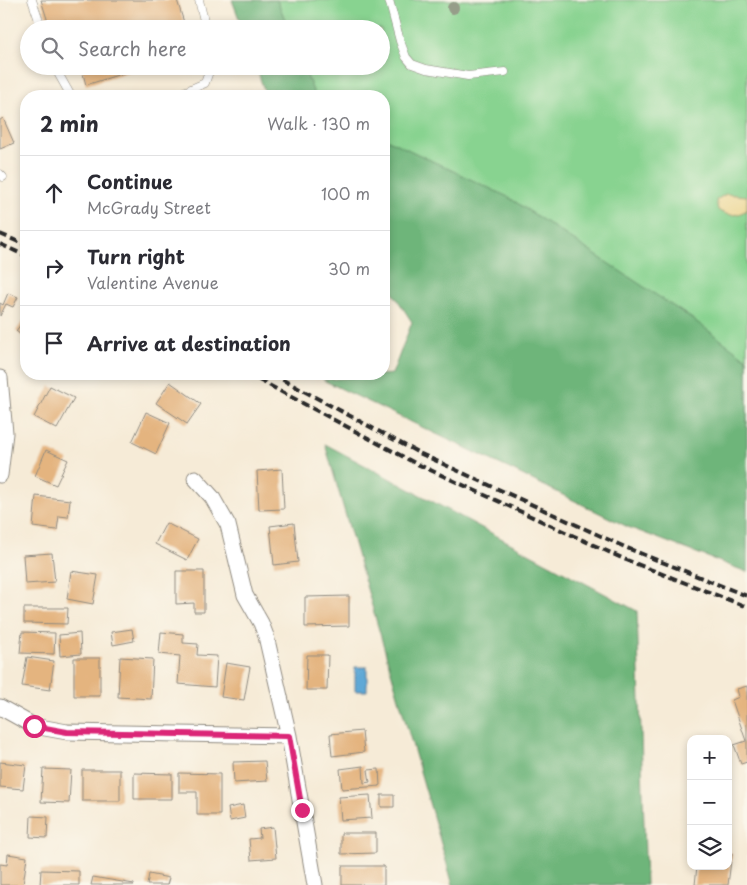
<!DOCTYPE html>
<html lang="en">
<head>
<meta charset="utf-8">
<style>
  body { margin:0; font-family:"Playpen Sans",sans-serif; background:#f7f7f7; color:#2b2b33 }
  .controls { position:absolute; right:15px; bottom:15px; display:grid; overflow:hidden; border-radius:10px; box-shadow:0 2px 8px #0003 }
  .controls button { width:45px; height:45px; display:grid; place-items:center; padding:0; border:0; border-bottom:1px solid #e1e1e2; background:#fff; color:#2b2b33; font:25px sans-serif }
  .stop { position:absolute; width:15px; height:15px; margin:-11px; border:4px solid #db2777; border-radius:50%; background:#fff }
  .stop.end { background:#db2777; border-color:#fff; box-shadow:0 1px 5px #0008 }
  .list { margin:0; padding:0; list-style:none }
  h2 { display:flex; justify-content:space-between; align-items:center; height:65px; margin:0; padding:0 20px; font-size:21px }
  h2 small { font-size:16px; font-weight:400; color:#7c7c81 }
  .list li { display:grid; grid-template-columns:32px 1fr auto; gap:15px; align-items:center; box-sizing:border-box; height:75px; padding:0 20px; border-top:1px solid #e1e1e2 }
  .list b { display:block; font-size:19px; white-space:nowrap }
  .list p { margin:0; font-size:16px; white-space:nowrap; color:#7c7c81 }
  .list em { font-size:16px; font-style:normal; color:#7c7c81 }
  .icon { flex:none; width:28px; height:28px; fill:none; stroke:currentColor; stroke-width:2; stroke-linecap:round; stroke-linejoin:round }
  .map { position:relative; flex:none; width:747px; height:885px; overflow:hidden }
  .search { position:absolute; background:#fff; box-shadow:0 2px 8px #0003; left:20px; top:20px; width:370px; height:55px; display:flex; align-items:center; gap:12px; box-sizing:border-box; padding:0 18px; border-radius:28px; color:#7c7c81; font-size:19px }
  .panel { position:absolute; background:#fff; box-shadow:0 2px 8px #0003; left:20px; top:90px; width:370px; height:290px; border-radius:20px }
  .map>svg:first-child { display:block }
  .green { fill:#88d390; stroke:#5a7f5e }
  .forest { fill:#6eb57a; stroke:#4c7052 }
  .sand { fill:#eeda9e; stroke:#8c8264 }
  .water { fill:#5ea8d6; stroke:#446a80 }
  .building { fill:#e4b47f }
  .lines { fill:none; stroke-linecap:round; stroke-linejoin:round }
  .service-casing { stroke:#908b81; stroke-width:9 }
  .minor-casing { stroke:#908b81; stroke-width:17 }
  .service { stroke:#fff; stroke-width:8 }
  .minor { stroke:#fff; stroke-width:15 }
  .rail { stroke:#2b2b2b; stroke-width:4; stroke-dasharray:8 4; stroke-linecap:butt }
  .tree { fill:#969d89 }
  .route { stroke:#db2777; stroke-width:6 }
</style>
</head>
<body>
<div class="map">
<svg width="747" height="885" viewBox="0 0 747 885">
  <rect width="100%" height="100%" fill="#fbf7ec"/>
  <filter id="ink" filterUnits="userSpaceOnUse"><feTurbulence type="fractalNoise" baseFrequency=".02" numOctaves="2"/><feDisplacementMap in="SourceGraphic" scale="10" xChannelSelector="R" yChannelSelector="G"/><feConvolveMatrix kernelMatrix="1 2 1 2 8 2 1 2 1" color-interpolation-filters="sRGB"/></filter>
  <filter id="wash" filterUnits="userSpaceOnUse"><feTurbulence type="fractalNoise" baseFrequency=".0096" numOctaves="4" result="noise"/><feDisplacementMap in="SourceGraphic" scale="20" xChannelSelector="R" yChannelSelector="G"/><feGaussianBlur stdDeviation="1.12" result="paint"/><feColorMatrix in="noise" values="0 0 0 0 0 0 0 0 0 0 0 0 0 0 0 0 0 1.4 0 .05"/><feComposite in="paint" operator="in"/></filter>
  <g filter="url(#wash)">
    <rect width="100%" height="100%" fill="#f6ebd7"/>
    <path class="green" d="M268,0H747V424L384,163V96H301L291,66H381V29H278Z"/>
    <path class="forest" d="M232,0H277L289,29H243Z
      M256,66H303L315,96H266Z
      M384,138L508,197L694,320L747,359V572L628,527L512,470L323,380L392,374L412,322L384,279Z
      M325,444L637,611L646,885H453Z"/>
    <path class="sand" d="M726,194L747,196V210C737,216 728,217 718,210L716,200Z"/>
    <path class="water" d="M355,667H367V691H355Z"/>
    <g id="blocks">
      <path class="building" d="M41,0H177L186,29H69L66,20L49,25Z
        M81,66H143V67L86,85Z
        M3,118L14,143L0,149V120Z
        M8,293L18,297L13,307L6,304L0,316V303L3,305Z
        M26,317V339L16,331Z
        M170,382L201,404L187,424L156,403Z
        M50,386L74,398L57,429L34,417Z
        M146,412L170,423L156,454L132,442Z
        M46,450L68,460L56,485L35,476Z
        M282,469L284,509L259,510L257,471Z
        M36,496L70,500L68,517L59,516L57,530L33,527Z
        M166,523L198,539L187,560L155,544Z
        M294,523L298,562L274,565L270,526Z
        M52,553L55,582L25,584L23,555Z
        M71,571L98,575L93,604L67,599Z
        M176,571H204V612H194V603L176,604Z
        M349,596V626L305,627V597Z
        M24,608H68L67,624L24,623Z
        M132,629L134,641L113,645L111,632Z
        M22,632L55,633L54,654L20,653Z
        M161,632L183,634V643L198,644L197,655L217,656L215,687L178,684L180,656L159,654Z
        M80,633L81,654L60,656L59,635Z
        M307,655H328L327,690H306Z
        M27,657L54,661L50,690L22,686Z
        M120,657L153,659L151,699L118,697Z
        M74,658H100V696H74Z
        M226,663L250,667L244,700L221,697Z
        M747,686V762L741,764L734,745L746,741L732,700L739,697L737,689Z
        M362,731L364,752L332,756L330,734Z
        M265,761L267,781L234,783L233,762Z
        M0,762L26,765L23,789L0,787Z
        M363,766L364,783L370,782L368,770L379,769L380,786L342,789L340,769Z
        M43,769L71,770L69,803L41,802Z
        M82,770H120V801H82Z
        M134,773L172,774V799H134Z
        M179,773L220,774V815H197V792H179Z
        M370,795L372,818L341,820L339,797Z
        M381,795H394V807H381Z
        M243,805L245,818L230,821L228,808Z
        M31,816L48,817L47,838L30,837Z
        M273,827L276,858L251,860L249,839L260,838L259,829Z
        M341,833H376V853L341,854Z
        M728,853H732L728,885H695L697,866H728Z
        M8,854L27,857L23,885H0V864L7,865Z
        M342,866H384V885H342Z
        M41,870L79,871V885H40Z
        M149,874L169,878L167,885H147Z
        M93,877L134,884V885H91Z"/>
    </g>
  </g>
  <g filter="url(#ink)">
    <use href="#blocks" fill-opacity="0" stroke="#908b81" stroke-width="1"/>
    <g class="lines">
      <defs>
        <path id="service" d="M32,0L42,29
          M199,0L206,29
          M389,0L400,41L406,57L412,64L426,69L468,76L505,72
          M54,66L71,96
          M175,96L205,83L211,66
          M0,174L3,177"/>
        <path id="minor" d="M0,378L5,433L0,475
          M195,478L212,497L228,525L245,595L261,623L266,636L289,736L315,885
          M0,707L34,726L67,732L289,736"/>
      </defs>
      <use href="#service" class="service-casing"/>
      <use href="#minor" class="minor-casing"/>
      <use href="#service" class="service"/>
      <use href="#minor" class="minor"/>
      <path class="rail" d="M0,234L26,245
        M0,244L26,256
        M248,374L415,463L624,559L747,607
        M272,374L419,453L627,548L747,596"/>
    </g>
    <circle class="tree" cx="453" cy="8" r="6"/>
  </g>
  <g class="lines" filter="url(#ink)">
    <path class="route" d="M34,726L67,732L289,736L302,810"/>
  </g>
</svg>
<div class="controls">
<button>+</button>
<button>−</button>
<button><svg class="icon" aria-label="layers" viewBox="0 0 24 24"><path d="M12 4l9 5-9 5-9-5zM3 14l9 5 9-5"/></svg></button>
</div>
<div class="stop" style="left:34px;top:726px"></div>
<div class="stop end" style="left:302px;top:810px"></div>
<div class="search"><svg class="icon" aria-label="search" viewBox="0 0 24 24"><circle cx="10" cy="10" r="6"/><path d="M15 15l6 6"/></svg>Search here</div>
<section class="panel">
<h2>2 min<small>Walk · 130 m</small></h2>
<ul class="list">
<li><svg class="icon" aria-label="ahead" viewBox="0 0 24 24"><path d="M12 20V5M6 11l6-6 6 6"/></svg><div><b>Continue</b><p>McGrady Street</p></div><em>100 m</em></li>
<li><svg class="icon" aria-label="right" viewBox="0 0 24 24"><path d="M7 20v-9h11M14 6l5 5-5 5"/></svg><div><b>Turn right</b><p>Valentine Avenue</p></div><em>30 m</em></li>
<li><svg class="icon" aria-label="arrive" viewBox="0 0 24 24"><path d="M6 21V4h12l-3 4 3 4H6"/></svg><div><b>Arrive at destination</b></div></li>
</ul>
</section>
</div>
</body>
</html>
